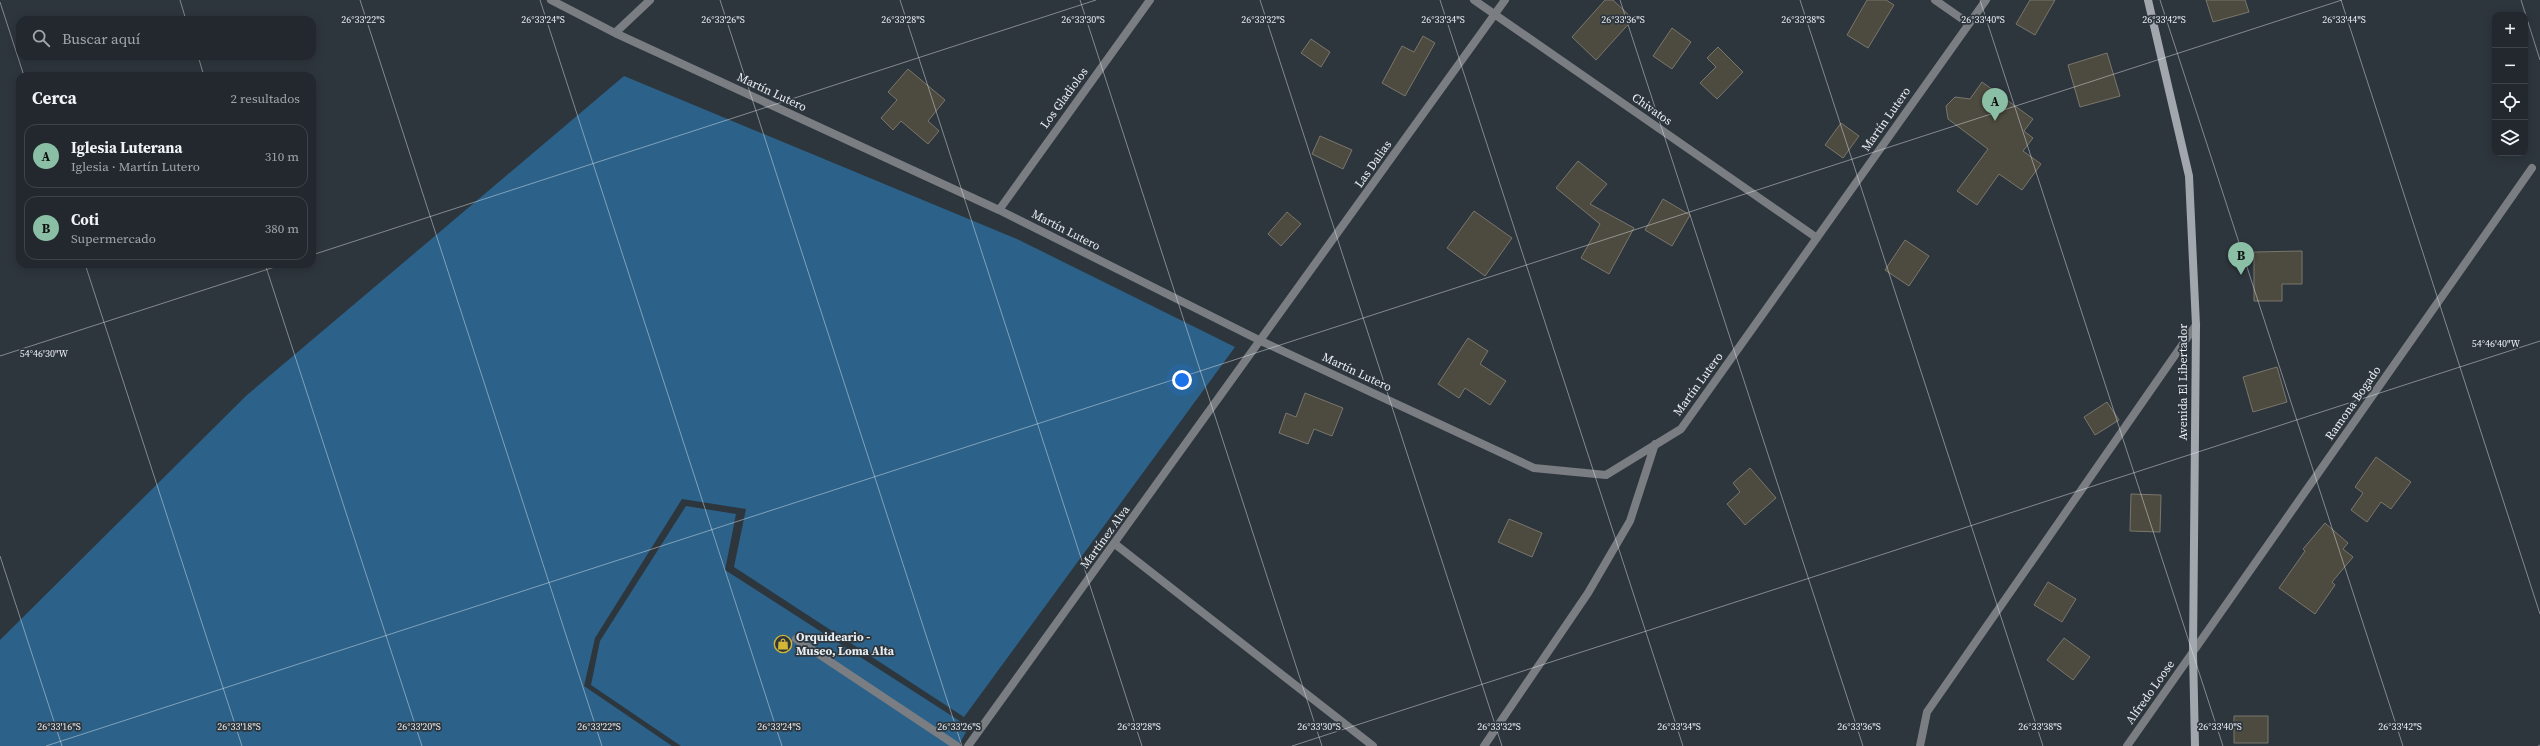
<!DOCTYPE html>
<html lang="es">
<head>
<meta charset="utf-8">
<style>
  body { margin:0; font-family:"Source Serif 4",serif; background:#2a3036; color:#f1f3f6 }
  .controls { position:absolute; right:12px; top:12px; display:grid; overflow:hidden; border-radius:8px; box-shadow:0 2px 10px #0003 }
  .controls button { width:36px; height:36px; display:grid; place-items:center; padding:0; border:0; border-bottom:1px solid #3f444a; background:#22282e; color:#f1f3f6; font:20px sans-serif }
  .you { position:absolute; left:1182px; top:380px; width:14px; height:14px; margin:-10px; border:3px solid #fff; border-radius:50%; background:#1a73e8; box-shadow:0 0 0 6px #1a73e833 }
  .badge { display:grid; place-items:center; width:26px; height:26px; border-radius:50%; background:#8abfa5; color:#111; font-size:13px; font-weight:700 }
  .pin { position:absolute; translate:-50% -33px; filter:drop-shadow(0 1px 2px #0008) }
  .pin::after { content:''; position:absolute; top:21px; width:14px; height:12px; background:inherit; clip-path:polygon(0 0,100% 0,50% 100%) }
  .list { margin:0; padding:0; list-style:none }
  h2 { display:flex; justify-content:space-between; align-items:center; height:52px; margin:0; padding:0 16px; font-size:17px }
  h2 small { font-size:13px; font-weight:400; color:#a2a6aa }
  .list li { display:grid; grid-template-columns:26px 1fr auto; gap:12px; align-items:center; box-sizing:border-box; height:64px; margin:0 8px 8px; padding:0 8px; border:1px solid #3f444a; border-radius:12px }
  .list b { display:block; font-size:15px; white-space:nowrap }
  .list p { margin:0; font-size:13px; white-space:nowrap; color:#a2a6aa }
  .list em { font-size:13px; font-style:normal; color:#a2a6aa }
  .icon { flex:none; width:22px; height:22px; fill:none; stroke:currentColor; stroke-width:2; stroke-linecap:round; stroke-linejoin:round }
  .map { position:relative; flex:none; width:2540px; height:746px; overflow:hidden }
  .search { position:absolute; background:#22282e; box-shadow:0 2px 10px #0003; left:16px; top:16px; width:300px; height:44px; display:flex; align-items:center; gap:10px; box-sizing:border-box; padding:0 14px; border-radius:12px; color:#a2a6aa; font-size:15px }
  .panel { position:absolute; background:#22282e; box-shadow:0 2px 10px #0003; left:16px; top:72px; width:300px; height:196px; border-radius:12px }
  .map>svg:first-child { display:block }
  .forest { fill:#2c628a }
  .building { fill:#4d4a40; stroke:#79766c }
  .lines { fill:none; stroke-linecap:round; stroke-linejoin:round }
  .street { stroke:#7a7e82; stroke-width:8 }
  .secondary { stroke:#a1a7ad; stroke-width:8 }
  .ticks { fill:none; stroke:#e9eef2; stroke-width:1; stroke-opacity:0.45 }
  .labels { text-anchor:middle; stroke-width:3.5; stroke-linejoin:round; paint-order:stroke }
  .street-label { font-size:12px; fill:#e9eef2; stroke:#2e363d }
  .poi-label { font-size:12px; font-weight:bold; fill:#e9eef2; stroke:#2e363d; text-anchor:start }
  .ticks-label { font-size:10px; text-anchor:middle; fill:#e9eef2; stroke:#2e363d; stroke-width:3.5; stroke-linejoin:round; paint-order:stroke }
</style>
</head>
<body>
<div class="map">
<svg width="2540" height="746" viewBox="0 0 2540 746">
  <rect width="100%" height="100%" fill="#2e363d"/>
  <path class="forest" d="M624,76L1019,240L1235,347L964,717L734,567L746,509L682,499L595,638L584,686L672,746H0V640L247,395Z
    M686,506L736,514L725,570L969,727L958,746H681L591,685L600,641Z"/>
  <path class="building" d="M1605,0H1613L1633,19L1596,60L1572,37Z
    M1867,0H1886L1894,5L1868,48L1847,35Z
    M2030,0H2055L2035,35L2016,24Z
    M2206,0H2245L2249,12L2213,22Z
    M1672,28L1691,42L1672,69L1653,56Z
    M1423,36L1435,43L1405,96L1382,83L1402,46L1414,52Z
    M1311,39L1330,52L1321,67L1301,53Z
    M1718,47L1743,72L1717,99L1700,83L1716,67L1707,58Z
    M2107,53L2120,96L2080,107L2068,65Z
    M908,69L945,100L928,121L939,131L928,144L901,121L893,130L881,118L897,100L888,92Z
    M1982,82L2033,119L2024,131L2033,138L2023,151L2041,164L2022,190L1999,174L1977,205L1957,191L1988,149L1948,119L1946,106L1955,97L1970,99Z
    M1841,123L1859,136L1843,158L1825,145Z
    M1320,136L1352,150L1343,169L1312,154Z
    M1578,161L1607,184L1590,204L1634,228L1609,274L1581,258L1600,224L1556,188Z
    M1663,199L1690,215L1672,246L1645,230Z
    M1474,211L1512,238L1485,276L1447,248Z
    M1287,212L1301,224L1281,246L1268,234Z
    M1905,240L1929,256L1909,286L1885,270Z
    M2302,251V284H2282V301H2254V252Z
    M1468,338L1488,351L1480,364L1506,381L1490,405L1465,388L1459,398L1438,384Z
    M2277,367L2287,402L2253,412L2243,377Z
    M1305,393L1343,408L1332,436L1314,429L1308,444L1279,433L1286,413L1296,417Z
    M2107,402L2119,420L2095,435L2084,417Z
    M2376,457L2411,482L2391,509L2381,502L2367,522L2351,510L2363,493L2355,487Z
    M1750,468L1776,498L1745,525L1727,504L1740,492L1733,483Z
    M2131,494L2161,495L2160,532L2130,531Z
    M1509,519L1542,533L1532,557L1498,542Z
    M2325,523L2348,543L2343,549L2353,557L2332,582L2335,585L2315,614L2279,588L2305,551L2303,549Z
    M2048,582L2076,599L2062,622L2034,605Z
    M2064,638L2090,657L2073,680L2047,660Z
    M2234,716H2268V743H2234Z"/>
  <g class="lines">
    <path class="street" d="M551,0L615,33L999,210L1261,341L1534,468L1606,475L1681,429L1986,0
      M1474,0L1817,238
      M1935,0L1968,23
      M615,33L650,0
      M999,210L1150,0
      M1115,544L1373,746
      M796,639L957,746
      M968,746L1505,0
      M1484,746L1588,593L1630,521L1655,444
      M1920,746L1927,712L2196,325
      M2127,746L2532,168"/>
    <path class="secondary" d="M2148,0L2189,176L2196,325L2193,652L2195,746"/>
  </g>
  <path class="ticks" d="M180,0L186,20M360,0L602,746M540,0L782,746M720,0L962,746M900,0L1142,746M1080,0L1322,746M1260,0L1502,746M1440,0L1683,746M1620,0L1863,746M1800,0L2043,746M1980,0L2223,746M2160,0L2403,746M2341,0L2540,614M2521,0L2540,60M0,2L24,76M198,56L204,76M312,255L1096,0M85,264L242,746M265,264L422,746M0,356L284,264M0,556L62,746M46,746L2342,0M1292,746L2540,341M2538,746L2540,745"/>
  <defs>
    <symbol id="shop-ring" viewBox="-11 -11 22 22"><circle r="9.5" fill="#2e363d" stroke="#d3b635" stroke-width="1.5"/><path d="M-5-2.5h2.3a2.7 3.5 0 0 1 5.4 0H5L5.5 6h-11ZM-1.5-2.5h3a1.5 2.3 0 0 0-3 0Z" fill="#d3b635"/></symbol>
  </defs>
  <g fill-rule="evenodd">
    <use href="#shop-ring" x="773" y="634" width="20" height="20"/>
  </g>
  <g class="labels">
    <g class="street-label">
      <text transform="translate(772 92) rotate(25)" y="4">Martín Lutero</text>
      <text transform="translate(1064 98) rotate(-54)" y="4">Los Gladiolos</text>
      <text transform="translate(1652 109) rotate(35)" y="4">Chivatos</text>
      <text transform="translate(1886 119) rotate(-55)" y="4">Martín Lutero</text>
      <text transform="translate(1373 164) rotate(-55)" y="4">Las Dalias</text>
      <text transform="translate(1066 230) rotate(27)" y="4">Martín Lutero</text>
      <text transform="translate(1357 372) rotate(25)" y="4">Martín Lutero</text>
      <text transform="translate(2183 382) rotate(-90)" y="4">Avenida El Libertador</text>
      <text transform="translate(1698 384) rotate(-54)" y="4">Martín Lutero</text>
      <text transform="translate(2353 403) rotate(-55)" y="4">Ramona Bogado</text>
      <text transform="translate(1105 537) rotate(-54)" y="4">Martínez Alva</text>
      <text transform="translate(2150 692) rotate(-55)" y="4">Alfredo Loose</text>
    </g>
    <g class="poi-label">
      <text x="796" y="641">Orquideario -<tspan x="796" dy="14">Museo, Loma Alta</tspan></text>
    </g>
  </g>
  <g class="ticks-label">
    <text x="363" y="23">26°33'22"S</text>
    <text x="543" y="23">26°33'24"S</text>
    <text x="723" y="23">26°33'26"S</text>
    <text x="903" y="23">26°33'28"S</text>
    <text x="1083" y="23">26°33'30"S</text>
    <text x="1263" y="23">26°33'32"S</text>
    <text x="1443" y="23">26°33'34"S</text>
    <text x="1623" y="23">26°33'36"S</text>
    <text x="1803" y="23">26°33'38"S</text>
    <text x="1983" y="23">26°33'40"S</text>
    <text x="2164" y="23">26°33'42"S</text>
    <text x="2344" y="23">26°33'44"S</text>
    <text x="2496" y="347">54°46'40"W</text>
    <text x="44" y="357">54°46'30"W</text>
    <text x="59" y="730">26°33'16"S</text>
    <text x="239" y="730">26°33'18"S</text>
    <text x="419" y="730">26°33'20"S</text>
    <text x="599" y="730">26°33'22"S</text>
    <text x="779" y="730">26°33'24"S</text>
    <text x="959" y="730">26°33'26"S</text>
    <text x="1139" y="730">26°33'28"S</text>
    <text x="1319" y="730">26°33'30"S</text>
    <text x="1499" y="730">26°33'32"S</text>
    <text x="1679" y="730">26°33'34"S</text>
    <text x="1859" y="730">26°33'36"S</text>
    <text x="2040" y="730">26°33'38"S</text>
    <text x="2220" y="730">26°33'40"S</text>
    <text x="2400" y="730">26°33'42"S</text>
  </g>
</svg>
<div class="controls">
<button>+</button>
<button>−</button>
<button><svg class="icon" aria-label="locate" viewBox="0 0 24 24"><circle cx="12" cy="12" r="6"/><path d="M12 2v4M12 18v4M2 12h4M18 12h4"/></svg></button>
<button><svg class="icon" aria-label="layers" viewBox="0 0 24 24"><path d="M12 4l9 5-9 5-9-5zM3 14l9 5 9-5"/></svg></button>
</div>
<div class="you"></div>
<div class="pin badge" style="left:1995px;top:121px">A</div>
<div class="pin badge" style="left:2241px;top:275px">B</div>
<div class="search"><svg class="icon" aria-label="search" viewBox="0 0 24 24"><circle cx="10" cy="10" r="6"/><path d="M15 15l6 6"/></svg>Buscar aquí</div>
<section class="panel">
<h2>Cerca<small>2 resultados</small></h2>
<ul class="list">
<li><span class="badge">A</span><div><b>Iglesia Luterana</b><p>Iglesia · Martín Lutero</p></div><em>310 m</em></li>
<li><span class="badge">B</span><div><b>Coti</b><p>Supermercado</p></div><em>380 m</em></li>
</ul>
</section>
</div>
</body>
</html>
